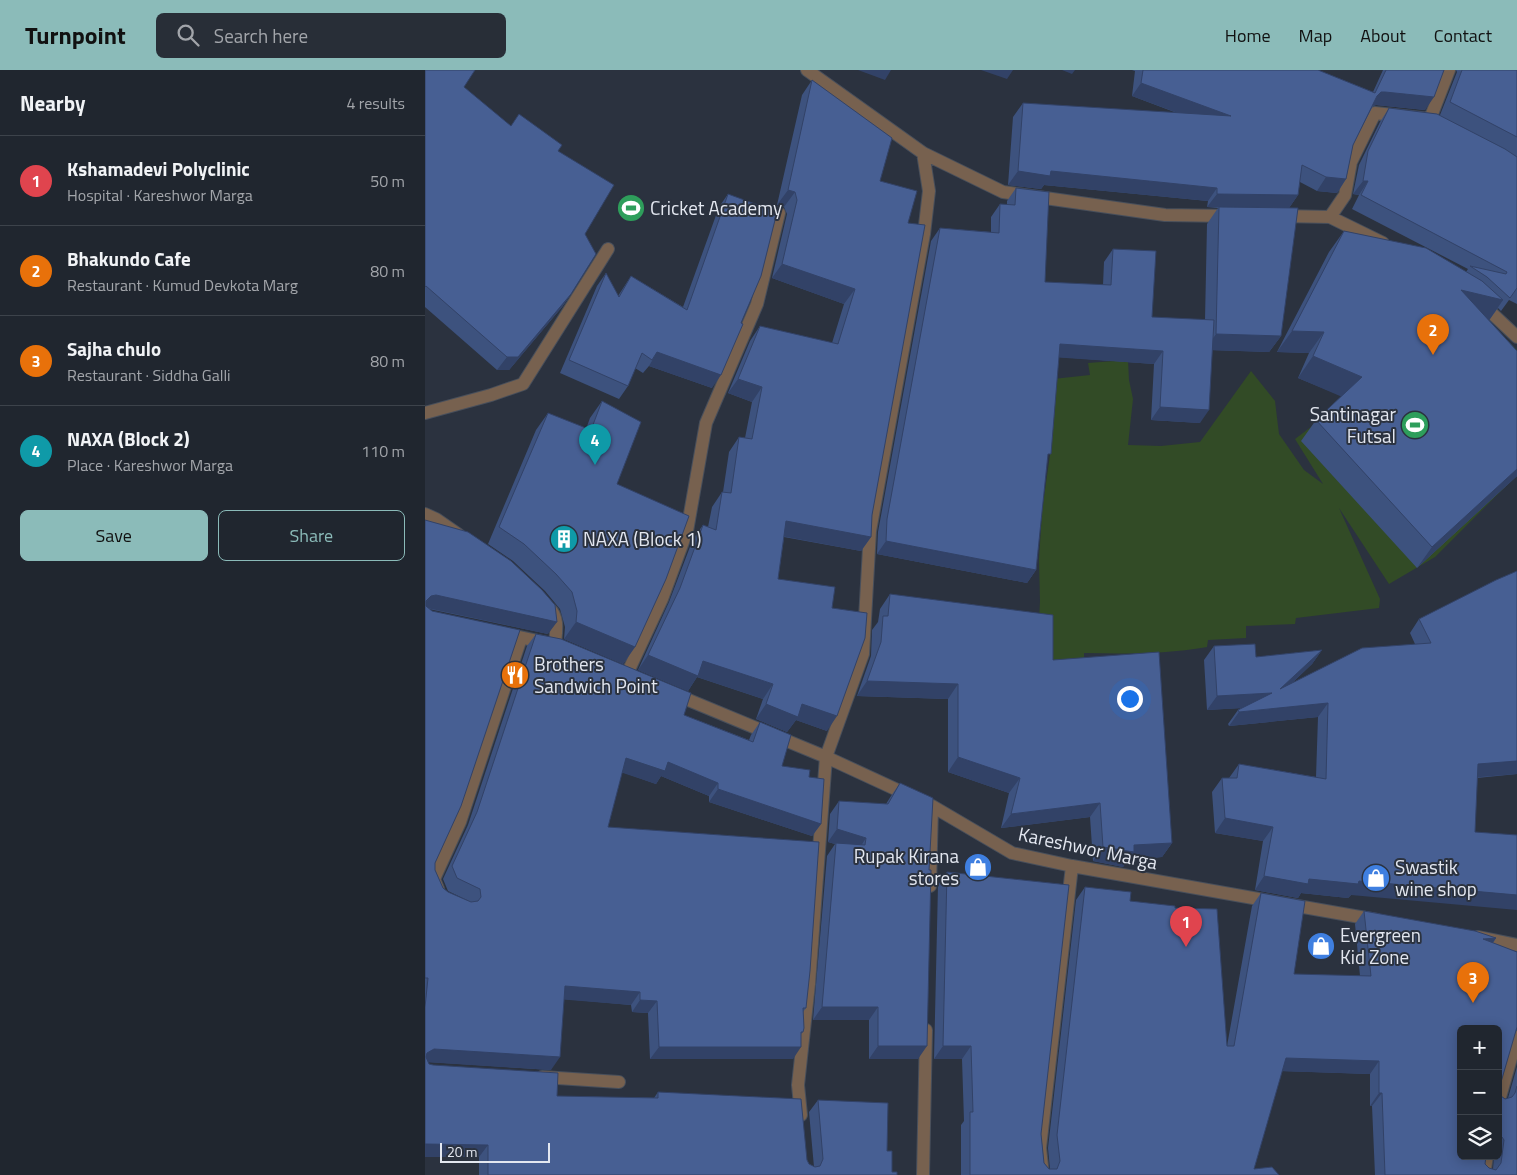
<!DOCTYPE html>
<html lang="en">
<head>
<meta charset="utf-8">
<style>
  body { margin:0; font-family:"Titillium Web",sans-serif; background:#282e37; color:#f1f3f6 }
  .controls { position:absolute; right:15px; bottom:15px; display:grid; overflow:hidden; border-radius:8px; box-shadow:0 2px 12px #0003 }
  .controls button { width:45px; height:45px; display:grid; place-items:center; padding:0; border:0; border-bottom:1px solid #3d434b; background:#20262f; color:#f1f3f6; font:25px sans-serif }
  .scale { position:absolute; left:15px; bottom:12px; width:110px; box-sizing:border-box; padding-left:5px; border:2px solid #e3e7f0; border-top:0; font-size:14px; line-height:18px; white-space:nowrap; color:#e3e7f0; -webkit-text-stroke:4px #2b323f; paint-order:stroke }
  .you { position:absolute; left:704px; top:628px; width:18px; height:18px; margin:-12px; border:4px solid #fff; border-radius:50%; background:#1a73e8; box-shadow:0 0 0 8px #1a73e833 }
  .badge { display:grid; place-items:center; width:32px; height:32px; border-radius:50%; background:#8bbbb9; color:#fff; font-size:16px; font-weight:700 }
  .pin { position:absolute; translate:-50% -41px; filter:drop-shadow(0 1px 2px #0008) }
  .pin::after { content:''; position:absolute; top:26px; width:18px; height:15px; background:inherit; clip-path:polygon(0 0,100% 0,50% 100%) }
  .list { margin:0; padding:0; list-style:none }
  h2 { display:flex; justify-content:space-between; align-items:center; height:65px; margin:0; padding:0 20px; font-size:21px }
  h2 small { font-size:16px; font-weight:400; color:#a2a5aa }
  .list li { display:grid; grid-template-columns:32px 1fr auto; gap:15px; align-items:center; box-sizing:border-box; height:90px; padding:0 20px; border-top:1px solid #3d434b }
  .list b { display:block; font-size:19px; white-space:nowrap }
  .list p { margin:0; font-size:16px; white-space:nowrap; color:#a2a5aa }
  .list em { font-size:16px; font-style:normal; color:#a2a5aa }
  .actions { display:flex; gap:10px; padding:15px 20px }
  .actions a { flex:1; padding:11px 0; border:1px solid #8bbbb9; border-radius:8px; text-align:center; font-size:18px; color:#8bbbb9 }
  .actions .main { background:#8bbbb9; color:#111 }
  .icon { flex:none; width:28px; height:28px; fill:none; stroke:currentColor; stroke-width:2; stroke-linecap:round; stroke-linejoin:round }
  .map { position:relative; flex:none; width:1092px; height:1105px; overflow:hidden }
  header { display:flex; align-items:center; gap:30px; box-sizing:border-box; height:70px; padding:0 25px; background:#8bbbb9; color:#111 }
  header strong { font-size:24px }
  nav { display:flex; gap:28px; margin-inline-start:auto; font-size:18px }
  .search { width:350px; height:45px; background:#282e37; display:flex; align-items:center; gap:12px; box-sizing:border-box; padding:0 18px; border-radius:8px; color:#a2a5aa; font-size:19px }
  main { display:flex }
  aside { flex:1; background:#20262f }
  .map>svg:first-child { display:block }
  .green { fill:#324b26 }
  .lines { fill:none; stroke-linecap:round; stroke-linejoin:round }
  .minor-casing { stroke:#484f5b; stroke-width:14 }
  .minor { stroke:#77614f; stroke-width:12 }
  .wall { fill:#3d527e; fill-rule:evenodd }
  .shaded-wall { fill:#324267 }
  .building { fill:#475f93; stroke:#324267; fill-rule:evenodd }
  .labels { text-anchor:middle; stroke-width:4; stroke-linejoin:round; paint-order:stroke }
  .poi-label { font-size:19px; fill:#e3e7f0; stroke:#2b323f; text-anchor:start }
  .street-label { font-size:19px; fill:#e3e7f0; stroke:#2b323f }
</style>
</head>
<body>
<header>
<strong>Turnpoint</strong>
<div class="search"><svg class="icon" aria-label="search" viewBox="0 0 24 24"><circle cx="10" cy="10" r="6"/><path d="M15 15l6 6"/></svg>Search here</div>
<nav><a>Home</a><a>Map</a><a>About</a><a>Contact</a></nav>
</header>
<main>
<aside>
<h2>Nearby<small>4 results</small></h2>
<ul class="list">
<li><span class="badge" style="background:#e0444e">1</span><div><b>Kshamadevi Polyclinic</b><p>Hospital · Kareshwor Marga</p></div><em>50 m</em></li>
<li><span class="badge" style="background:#e8710a">2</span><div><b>Bhakundo Cafe</b><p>Restaurant · Kumud Devkota Marg</p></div><em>80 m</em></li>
<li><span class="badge" style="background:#e8710a">3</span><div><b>Sajha chulo</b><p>Restaurant · Siddha Galli</p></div><em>80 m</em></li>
<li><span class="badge" style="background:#0f9aa8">4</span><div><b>NAXA (Block 2)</b><p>Place · Kareshwor Marga</p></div><em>110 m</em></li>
</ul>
<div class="actions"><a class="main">Save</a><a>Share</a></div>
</aside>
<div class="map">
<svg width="1092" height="1105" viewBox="0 0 1092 1105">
  <rect width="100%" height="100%" fill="#2b323f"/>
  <path class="green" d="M1031,218L1092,280V405L1010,487L964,514L914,438L955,529L954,538L871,548L870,554L821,556V568L783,570L782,577C742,584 700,584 659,583V594L617,605L613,570L615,531L614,490L617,441L625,385L628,309L665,305L663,293L703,290L704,310L708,329L703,375L736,376L775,372L826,301L850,331L854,364L879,400L898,414L870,369L907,341Z"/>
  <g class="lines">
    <defs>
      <path id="minor" d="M382,0L498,83L578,122L740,145L804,146
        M857,146L905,147L958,173
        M905,147L920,125L926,92L950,43L1005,49L1024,0
        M1056,233L1092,267
        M0,343L66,325L98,314L183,179
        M0,444L11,449L34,465
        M125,539C134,548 131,562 130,574
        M76,563L122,573
        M202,604L237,529L262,461L281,353L332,234L354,143
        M249,624L401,687L507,736L587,783L647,796L952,850
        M505,816L507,736
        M13,819L9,809L35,752L96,568
        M1053,867L1092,875
        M117,1007L194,1012
        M1073,1034L1092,967
        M376,1045L373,1015L384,914L401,687L438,584L445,461L499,164L504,121L498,83
        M498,1105L501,960
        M618,1105L615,1078L647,796
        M1059,1105L1062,1086"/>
    </defs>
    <use href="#minor" class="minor-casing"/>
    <use href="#minor" class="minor"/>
  </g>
  <path class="wall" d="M0,0L39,17L86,56L133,81L160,164L146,224L137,237L84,300H72L0,237Z
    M707,0H893L948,22L958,0H1019L1000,40L951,35L948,36L928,75L921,109L912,123L892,121L875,112L873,125L864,138L856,266L844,282L787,280L775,353L726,350L729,294L634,287L622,389L611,500L602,513L452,484L453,462L506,171L515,158L566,162V147L575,134L582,135V131L591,118L620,212L678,215L679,192L688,179L727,247L780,250L782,154L793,138L782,137L783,131L619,115L616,119L583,115L588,47L598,33L752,43L707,26L710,1Z
    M1031,0H1092V234L1084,230L1076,241L1073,238L1064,250L1092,281V406L992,498L876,371L891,350L917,326L873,308L884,283L852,282L904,182L919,161L1041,202L1043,199L927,139L934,125L928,124L934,95L955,52L964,38L1015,45L1032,2Z
    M387,10L455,111L483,153L447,445L446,467L436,481L359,467L353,509L407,538L402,661L371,650L362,662L331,649L338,629L272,607L263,621L213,600L244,532L268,469L278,455L283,457L287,437L297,422H298L304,382L314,367L320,368L327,332L303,323L325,271L335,256L407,273L419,234L347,208L362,144L359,137L352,135L377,25Z
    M303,124L287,318L224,296L218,303L210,298L203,316L194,329L135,303L172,216L181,203L193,226L206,206L258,237L294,137Z
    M177,331L192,414L210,577L198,594L139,569L140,557L135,539L120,521L88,491L63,474L111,360L123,343L161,359L165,348Z
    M0,450L123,564L4,539L10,800L18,818L23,822L46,832L23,821L18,809L43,755L102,576L111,564L259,645L324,670L326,665L335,652L357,696L384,707L396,754L387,766L284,732V726L236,706L231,714L197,702L183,757L381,938L378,942V962L376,964L368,989H225L223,943L207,942L206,935L139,929L126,1000L3,992L4,994L132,1026L229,1028L233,1022L382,1090L384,1094L389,1097L384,1042L393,1030L462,1081L467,1102L472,1105H54V1087H0Z
    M465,524L628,590L747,773L737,787L703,790L698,797L668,791L665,747L576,758L584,723L523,702V629L432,626L446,586L447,560L453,552L455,539Z
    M994,549L1092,704L1052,708L926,825L923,828L876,823L873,828L830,820L838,771L790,763L787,722L797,708H804L814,694L891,707L893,647L804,656L803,654L813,640L816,638L782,640L779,590L789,576L831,587L897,580L887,594L867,613L990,574L985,563Z
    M475,713L493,989H444V950H388L402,786L410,774L403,772L405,744L414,731L461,734L466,726Z
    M522,802L616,1064L619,1093L624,1099H625L623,1078L651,830L660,817L705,831L802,976L827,836L836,823L869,904L935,906L930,854L939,841L1071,868L1068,873L1092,882V960L1091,959L1074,1019L1076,1026L1080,1029L1083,1028L1092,997V1105H950L947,1036H945V1004L857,1001L829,1099L854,1105H536V1055L539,1051L537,989H509L513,815ZM1073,959V1086H1069L1068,1099L1064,1098L1060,1094Z"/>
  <path class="shaded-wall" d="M433,0H466L460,10Z
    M556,0H588L582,9Z
    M637,0H650L647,4Z
    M716,13L806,46L796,59L707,26Z
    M956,22H960L1009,27L1000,40L951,35L947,36L952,26Z
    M593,101H626L792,118L783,131L619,115L616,119L583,115Z
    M901,107L921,109L912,123L892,121Z
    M938,111H943L934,125L928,124Z
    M363,120L370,122L359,137L352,135Z
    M792,124L873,125L864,138L782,137Z
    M357,194L430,219L419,234L347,208Z
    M1036,220L1078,230L1063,252Z
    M146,224L137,237L84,300H72L82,287Z
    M867,261L899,262L884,283L852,282Z
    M791,264L856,266L844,282L780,280Z
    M635,274L738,281L729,294L626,287Z
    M232,282L296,305L287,318L224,296Z
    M888,286L937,307L922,329L873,308Z
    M313,309L337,317L327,332L303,323Z
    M735,337L784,340L775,353L726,350Z
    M1092,399V406L992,498L1007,477Z
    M361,451L446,467L436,481L351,465Z
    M461,471L611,500L602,513L452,484Z
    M11,525L132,552L123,564L2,538L0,533L6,526Z
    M151,552L210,577L198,594L139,569Z
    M897,580L887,594L846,633L855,619Z
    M223,585L278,591L348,614L338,629L272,607L263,621L213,600Z
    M442,611L533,614L523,629L432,626Z
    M847,623L837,637L782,640L792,626Z
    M903,633L893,647L804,656L814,642Z
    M341,634H377L412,646L402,661L371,650L362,662L331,649Z
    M533,687L595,708L584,723L523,702Z
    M201,688L243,692L293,713L284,726L236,706L231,714L192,701Z
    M1092,691V704L1043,708L1053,694Z
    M293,719L396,754L387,766L284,732Z
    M675,733L665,747L576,758L586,744Z
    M800,748L848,757L838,771L790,763Z
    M412,759L441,768L432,782L411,773L410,774L403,772Z
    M747,773L737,787L703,790L698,797L668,791L678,777Z
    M839,806L934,811L1092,825V840L926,825L923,828L876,823L873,828L830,820Z
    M1071,868L1062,881L1058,869Z
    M140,916L215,922L206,935L132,929Z
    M215,930L232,931L223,943L207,942Z
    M397,937H453L444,950H388Z
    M453,976H502L493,989H444Z
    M518,976H546L537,989H509Z
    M234,977H376L368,989H225Z
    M9,979L135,987L126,1000L0,992V986L2,983Z
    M861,988L954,991L945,1004L852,1001Z
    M954,1023H957L947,1036H945Z
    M0,1074L63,1075L54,1087H0Z"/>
  <path class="building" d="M0,0H50L39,17L86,56L94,44L137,75L133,81L189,115L160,164L171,184L146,224L93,287H82L1,216L0,217Z
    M718,0H893L950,23L961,0H1019L1009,27L960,22H956L952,26L928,75L921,109L901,107L877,95L873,125L792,124V118L626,101L625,106L593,101L598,33L806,46L716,13Z
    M1037,0H1092V67L1025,32Z
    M387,10L467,68L455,111L492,121L483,153L500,155L447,445L446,467L361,451L353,509L410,517L407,538L442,543L440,568L412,646L377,634L373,647L341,634L348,614L278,591L273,606L223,585L255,518L278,455L291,460L297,422L306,423L314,367L327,369L337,317L313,309L335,256L413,274L430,219L357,194L372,130L370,122L363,120Z
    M964,38L1012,44L1080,79L1092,87V218L1085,228L1062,207L1045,196L1081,204L1082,202L936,125L943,111H938L943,81Z
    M591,118L624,122L620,212L686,215L688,179L731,181L727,247L789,250L784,340L735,337L738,281L635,274L626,384H623L611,500L461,471L462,449L515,158L574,163L575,134L590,135Z
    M303,124L352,142L336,206L316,253L318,254L296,305L232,282L227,290L217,283L203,316L144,290L181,203L194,227L206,206L262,240Z
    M794,137L873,138L856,266L791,264Z
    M919,161L1001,178L1057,211L1078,230L1036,220L1092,281V399L1007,477L891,350L937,307L888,286L899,262L867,261Z
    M177,331L216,352L192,414L264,446L241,509L210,577L151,552L152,541L147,522L131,504L99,474L74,457L123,343L166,360Z
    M0,450L43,462L86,491L117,520L130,535L132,552L11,525L6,526L1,531V536L7,541L95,560L36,736L10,793V800L18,818L23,822L46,832L53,831L56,827L55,819L32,808L27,796L52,742L111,564L136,569L266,623L259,645L328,672L335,652L366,665L357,696L385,700L384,707L399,709L396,754L293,719V713L243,692L240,701L201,688L183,757L394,772L385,901L381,938H378L379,958L378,962H376V977H234L232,931L215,930V922L140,916L135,987L9,979L2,983L1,987L4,994L8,995L133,1003L132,1026L233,1028V1022L376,1029L382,1090L384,1094L390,1097L395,1096L398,1089L393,1030L463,1033L462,1081H467V1102H472V1105H63V1075L0,1074V937L3,908H0Z
    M1092,501V691L1053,694L1050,762L1092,765V825L934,811L933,814L884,809L883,814L839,806L848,757L800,748L797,708H812L814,694L901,709L903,633L814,642L813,640L847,623L792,626L789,576L830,574L831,587L897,580L855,619L937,578L1006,573L994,549L1071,510Z
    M465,524L628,545V590L734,582L747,773L709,775V782L678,777L675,733L586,744L595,708L533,687V614L442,611L456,572L458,546H463Z
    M475,713L508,728L504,800H506L502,976H453V937H397L411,773L440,775L441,768L412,759L414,731L463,734Z
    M522,802L644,815L616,1064L619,1093L624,1099H632L635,1091L632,1065L660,817L706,822L705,831L750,836V838L792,839L802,976H809L836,823L880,831L869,904L946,906L939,841L1050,861L1071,868L1058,869L1092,882V957L1074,1019L1076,1026L1080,1029L1087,1027L1090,1023L1092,1016V1105H960L957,1023H954V991L861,988L829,1099L847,1097L854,1105H545V1042H548L546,976H518ZM1036,959H1073V1065L1077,1067L1079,1070L1076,1093L1071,1100L1064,1098L1060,1094L1061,1086H1036Z"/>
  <defs>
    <symbol id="stadium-disc" viewBox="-11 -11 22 22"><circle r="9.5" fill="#2e9e5b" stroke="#2b323f"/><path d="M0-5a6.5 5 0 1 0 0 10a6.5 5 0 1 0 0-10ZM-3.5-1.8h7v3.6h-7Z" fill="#fff"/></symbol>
    <symbol id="building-disc" viewBox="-11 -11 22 22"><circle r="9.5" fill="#0f9aa8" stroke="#2b323f"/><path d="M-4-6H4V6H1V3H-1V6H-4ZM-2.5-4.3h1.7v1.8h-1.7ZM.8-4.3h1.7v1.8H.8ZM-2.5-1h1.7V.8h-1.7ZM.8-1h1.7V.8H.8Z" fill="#fff"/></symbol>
    <symbol id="restaurant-disc" viewBox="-11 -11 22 22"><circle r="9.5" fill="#e8710a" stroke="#2b323f"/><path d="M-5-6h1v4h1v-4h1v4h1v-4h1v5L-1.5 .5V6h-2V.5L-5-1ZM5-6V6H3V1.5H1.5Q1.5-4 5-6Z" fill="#fff"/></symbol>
    <symbol id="shop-disc" viewBox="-11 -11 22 22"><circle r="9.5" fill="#3f7fe0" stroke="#2b323f"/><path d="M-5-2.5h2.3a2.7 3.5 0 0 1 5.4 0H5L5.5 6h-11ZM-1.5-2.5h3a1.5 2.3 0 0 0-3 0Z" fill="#fff"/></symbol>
  </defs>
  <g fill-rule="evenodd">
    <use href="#stadium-disc" x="190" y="122" width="32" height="32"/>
    <use href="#stadium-disc" x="974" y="339" width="32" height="32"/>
    <use href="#building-disc" x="123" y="453" width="32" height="32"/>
    <use href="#restaurant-disc" x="74" y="589" width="32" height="32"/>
    <use href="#shop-disc" x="537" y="781" width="32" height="32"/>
    <use href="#shop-disc" x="935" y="792" width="32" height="32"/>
    <use href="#shop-disc" x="880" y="860" width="32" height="32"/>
  </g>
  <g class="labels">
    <g class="poi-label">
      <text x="225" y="145">Cricket Academy</text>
      <text x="971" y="351" text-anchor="end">Santinagar<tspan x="971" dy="22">Futsal</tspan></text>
      <text x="158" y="476">NAXA (Block 1)</text>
      <text x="109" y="601">Brothers<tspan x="109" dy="22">Sandwich Point</tspan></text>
      <text x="534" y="793" text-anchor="end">Rupak Kirana<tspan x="534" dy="22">stores</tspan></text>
      <text x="970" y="804">Swastik<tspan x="970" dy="22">wine shop</tspan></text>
      <text x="915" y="872">Evergreen<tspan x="915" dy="22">Kid Zone</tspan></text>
    </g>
    <g class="street-label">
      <text transform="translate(663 778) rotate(12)" y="7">Kareshwor Marga</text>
    </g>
  </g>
</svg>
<div class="controls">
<button>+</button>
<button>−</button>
<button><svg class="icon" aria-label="layers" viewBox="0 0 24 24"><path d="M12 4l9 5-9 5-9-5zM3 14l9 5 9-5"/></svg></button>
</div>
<div class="scale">20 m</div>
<div class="you"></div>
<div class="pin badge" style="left:761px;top:877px;background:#e0444e">1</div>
<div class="pin badge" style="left:1008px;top:285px;background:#e8710a">2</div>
<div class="pin badge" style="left:1048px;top:933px;background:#e8710a">3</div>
<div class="pin badge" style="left:170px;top:395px;background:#0f9aa8">4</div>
</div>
</main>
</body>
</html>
